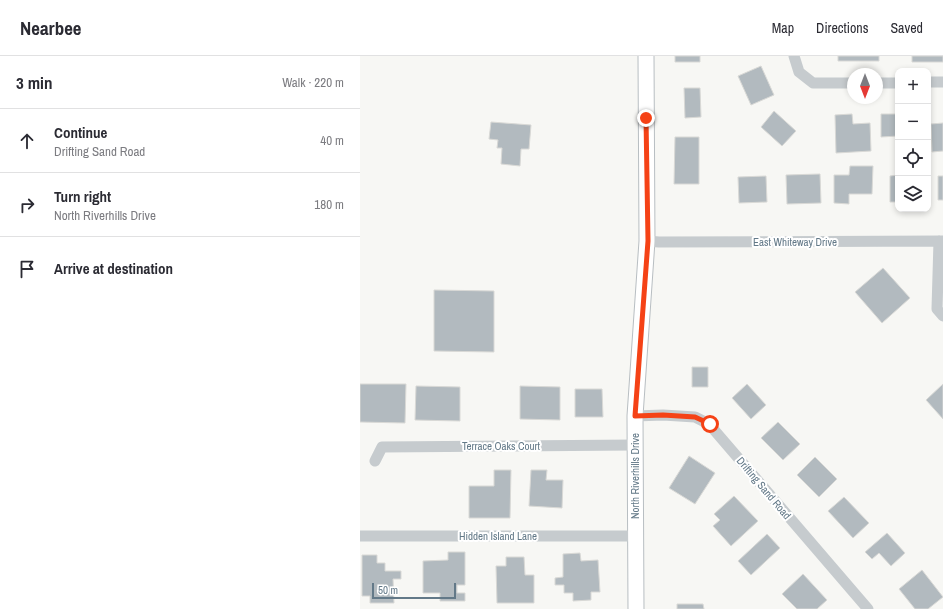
<!DOCTYPE html>
<html lang="en">
<head>
<meta charset="utf-8">
<style>
  body { margin:0; font-family:"Archivo Narrow",sans-serif; background:#f2f2f3; color:#2b2b33 }
  .controls { position:absolute; right:12px; top:12px; display:grid; overflow:hidden; border-radius:8px; box-shadow:0 2px 6px #0003 }
  .controls button { width:36px; height:36px; display:grid; place-items:center; padding:0; border:0; border-bottom:1px solid #e1e1e2; background:#fff; color:#2b2b33; font:20px sans-serif }
  .compass { position:absolute; left:487px; top:12px; width:36px; height:36px; border-radius:50%; background:#fff; box-shadow:0 2px 6px #0003; rotate:180deg }
  .scale { position:absolute; left:12px; bottom:10px; width:84px; box-sizing:border-box; padding-left:4px; border:2px solid #637988; border-top:0; font-size:11px; line-height:14px; white-space:nowrap; color:#637988; -webkit-text-stroke:3px #fff; paint-order:stroke }
  .stop { position:absolute; width:12px; height:12px; margin:-9px; border:3px solid #f54216; border-radius:50%; background:#fff }
  .stop.end { background:#f54216; border-color:#fff; box-shadow:0 1px 4px #0008 }
  .list { margin:0; padding:0; list-style:none }
  h2 { display:flex; justify-content:space-between; align-items:center; height:52px; margin:0; padding:0 16px; font-size:17px }
  h2 small { font-size:13px; font-weight:400; color:#7c7c81 }
  .list li { display:grid; grid-template-columns:26px 1fr auto; gap:12px; align-items:center; box-sizing:border-box; height:64px; padding:0 16px; border-top:1px solid #e1e1e2 }
  .list b { display:block; font-size:15px; white-space:nowrap }
  .list p { margin:0; font-size:13px; white-space:nowrap; color:#7c7c81 }
  .list em { font-size:13px; font-style:normal; color:#7c7c81 }
  .icon { flex:none; width:22px; height:22px; fill:none; stroke:currentColor; stroke-width:2; stroke-linecap:round; stroke-linejoin:round }
  .map { position:relative; flex:none; width:583px; height:553px; overflow:hidden }
  header { display:flex; align-items:center; gap:24px; box-sizing:border-box; height:56px; padding:0 20px; background:#fff; border-bottom:1px solid #e1e1e2 }
  header strong { font-size:19px }
  nav { display:flex; gap:22px; margin-inline-start:auto; font-size:14px }
  main { display:flex }
  aside { flex:1; background:#fff }
  .map>svg:first-child { display:block }
  .building { fill:#b2babf; stroke:#d9d9d6 }
  .lines { fill:none; stroke-linecap:round; stroke-linejoin:round }
  .secondary-casing { stroke:#b8bec2; stroke-width:17 }
  .street { stroke:#c6cbce; stroke-width:11 }
  .secondary { stroke:#fff; stroke-width:15 }
  .route { stroke:#f54216; stroke-width:5 }
  .labels { text-anchor:middle; stroke-width:4; stroke-linejoin:round; paint-order:stroke }
  .street-label { font-size:11px; fill:#637988; stroke:#fff }
</style>
</head>
<body>
<header>
<strong>Nearbee</strong>
<nav><a>Map</a><a>Directions</a><a>Saved</a></nav>
</header>
<main>
<aside>
<h2>3 min<small>Walk · 220 m</small></h2>
<ul class="list">
<li><svg class="icon" aria-label="ahead" viewBox="0 0 24 24"><path d="M12 20V5M6 11l6-6 6 6"/></svg><div><b>Continue</b><p>Drifting Sand Road</p></div><em>40 m</em></li>
<li><svg class="icon" aria-label="right" viewBox="0 0 24 24"><path d="M7 20v-9h11M14 6l5 5-5 5"/></svg><div><b>Turn right</b><p>North Riverhills Drive</p></div><em>180 m</em></li>
<li><svg class="icon" aria-label="arrive" viewBox="0 0 24 24"><path d="M6 21V4h12l-3 4 3 4H6"/></svg><div><b>Arrive at destination</b></div></li>
</ul>
</aside>
<div class="map">
<svg width="583" height="553" viewBox="0 0 583 553">
  <rect width="100%" height="100%" fill="#f7f7f4"/>
  <path class="building" d="M315,0H340V6H315Z
    M478,0H519V5H478Z
    M552,0H583V6H552Z
    M401,10L414,39L391,49L378,20Z
    M324,32H340L341,61L325,62Z
    M414,55L436,75L422,90L401,71Z
    M492,58L493,68L510,67L511,95L476,97L475,59Z
    M521,58H538V80L521,81Z
    M131,66L171,69L169,93H161L160,110L141,108L142,92H137L138,84L129,83Z
    M583,67V95L572,96L571,68Z
    M315,81H339V128H314Z
    M490,110H513L512,138H489V148L474,147V119H489Z
    M460,118L461,147L427,148L426,119Z
    M538,119V146H530V120Z
    M406,120L407,146L379,147L378,121Z
    M578,120H583V144H578Z
    M523,212L550,242L522,267L495,236Z
    M74,234L134,235V296L74,295Z
    M332,311H348V331H332Z
    M0,328H46L45,367L0,366Z
    M387,328L406,349L391,363L372,342Z
    M583,328V363L566,344Z
    M56,330L100,331V365L55,364Z
    M160,330L200,331V364L160,363Z
    M215,333H242L243,361H215Z
    M418,366L440,388L423,404L401,382Z
    M329,400L355,417L335,448L309,432Z
    M455,401L477,423L459,441L437,419Z
    M134,414H151L150,462H109V430H134Z
    M171,414H187L186,424H203L202,452L169,450Z
    M374,440L398,465L371,490L353,470L360,464L354,458Z
    M484,441L509,467L493,482L468,455Z
    M527,477L545,497L531,510L519,497L512,503L505,496Z
    M407,478L420,492L391,519L378,505Z
    M88,496H105V529H97V537H105V545H80V537H63V505L88,504Z
    M220,497L221,505L238,504L240,536H231V544L213,545V537H204V529H195V522L203,521V498Z
    M2,499H17V507H25V515H41V523H33L34,547H10V540H2Z
    M146,501H164L165,519H174V547H137L136,510H146Z
    M562,514L583,541L568,553H555L539,533Z
    M443,518L467,544L457,553H437L422,538Z
    M317,548H343L344,553H317Z"/>
  <g class="lines">
    <defs>
      <path id="secondary" d="M276,553L275,360L287,185L286,0"/>
    </defs>
    <use href="#secondary" class="secondary-casing"/>
    <path class="street" d="M434,0L439,16L453,27H493
      M568,26H583
      M517,27H538
      M287,185L299,186L583,185
      M579,185L577,253L583,260
      M275,360L303,359L335,361L349,368L508,553
      M15,405L22,391L275,389
      M0,480H276"/>
    <use href="#secondary" class="secondary"/>
  </g>
  <g class="lines">
    <path class="route" d="M286,62L288,185L275,360L303,359L335,361L350,368"/>
  </g>
  <g class="labels">
    <g class="street-label">
      <text x="435" y="190">East Whiteway Drive</text>
      <text x="141" y="394">Terrace Oaks Court</text>
      <text transform="translate(275 420) rotate(-90)" y="4">North Riverhills Drive</text>
      <text transform="translate(404 432) rotate(50)" y="4">Drifting Sand Road</text>
      <text x="138" y="484">Hidden Island Lane</text>
    </g>
  </g>
</svg>
<div class="controls">
<button>+</button>
<button>−</button>
<button><svg class="icon" aria-label="locate" viewBox="0 0 24 24"><circle cx="12" cy="12" r="6"/><path d="M12 2v4M12 18v4M2 12h4M18 12h4"/></svg></button>
<button><svg class="icon" aria-label="layers" viewBox="0 0 24 24"><path d="M12 4l9 5-9 5-9-5zM3 14l9 5 9-5"/></svg></button>
</div>
<svg class="compass" viewBox="-18 -18 36 36"><path d="M0-13l5 13h-10z" fill="#e53935"/><path d="M0 13l5-13h-10z" fill="#7c7c81"/></svg>
<div class="scale">50 m</div>
<div class="stop" style="left:350px;top:368px"></div>
<div class="stop end" style="left:286px;top:62px"></div>
</div>
</main>
</body>
</html>
